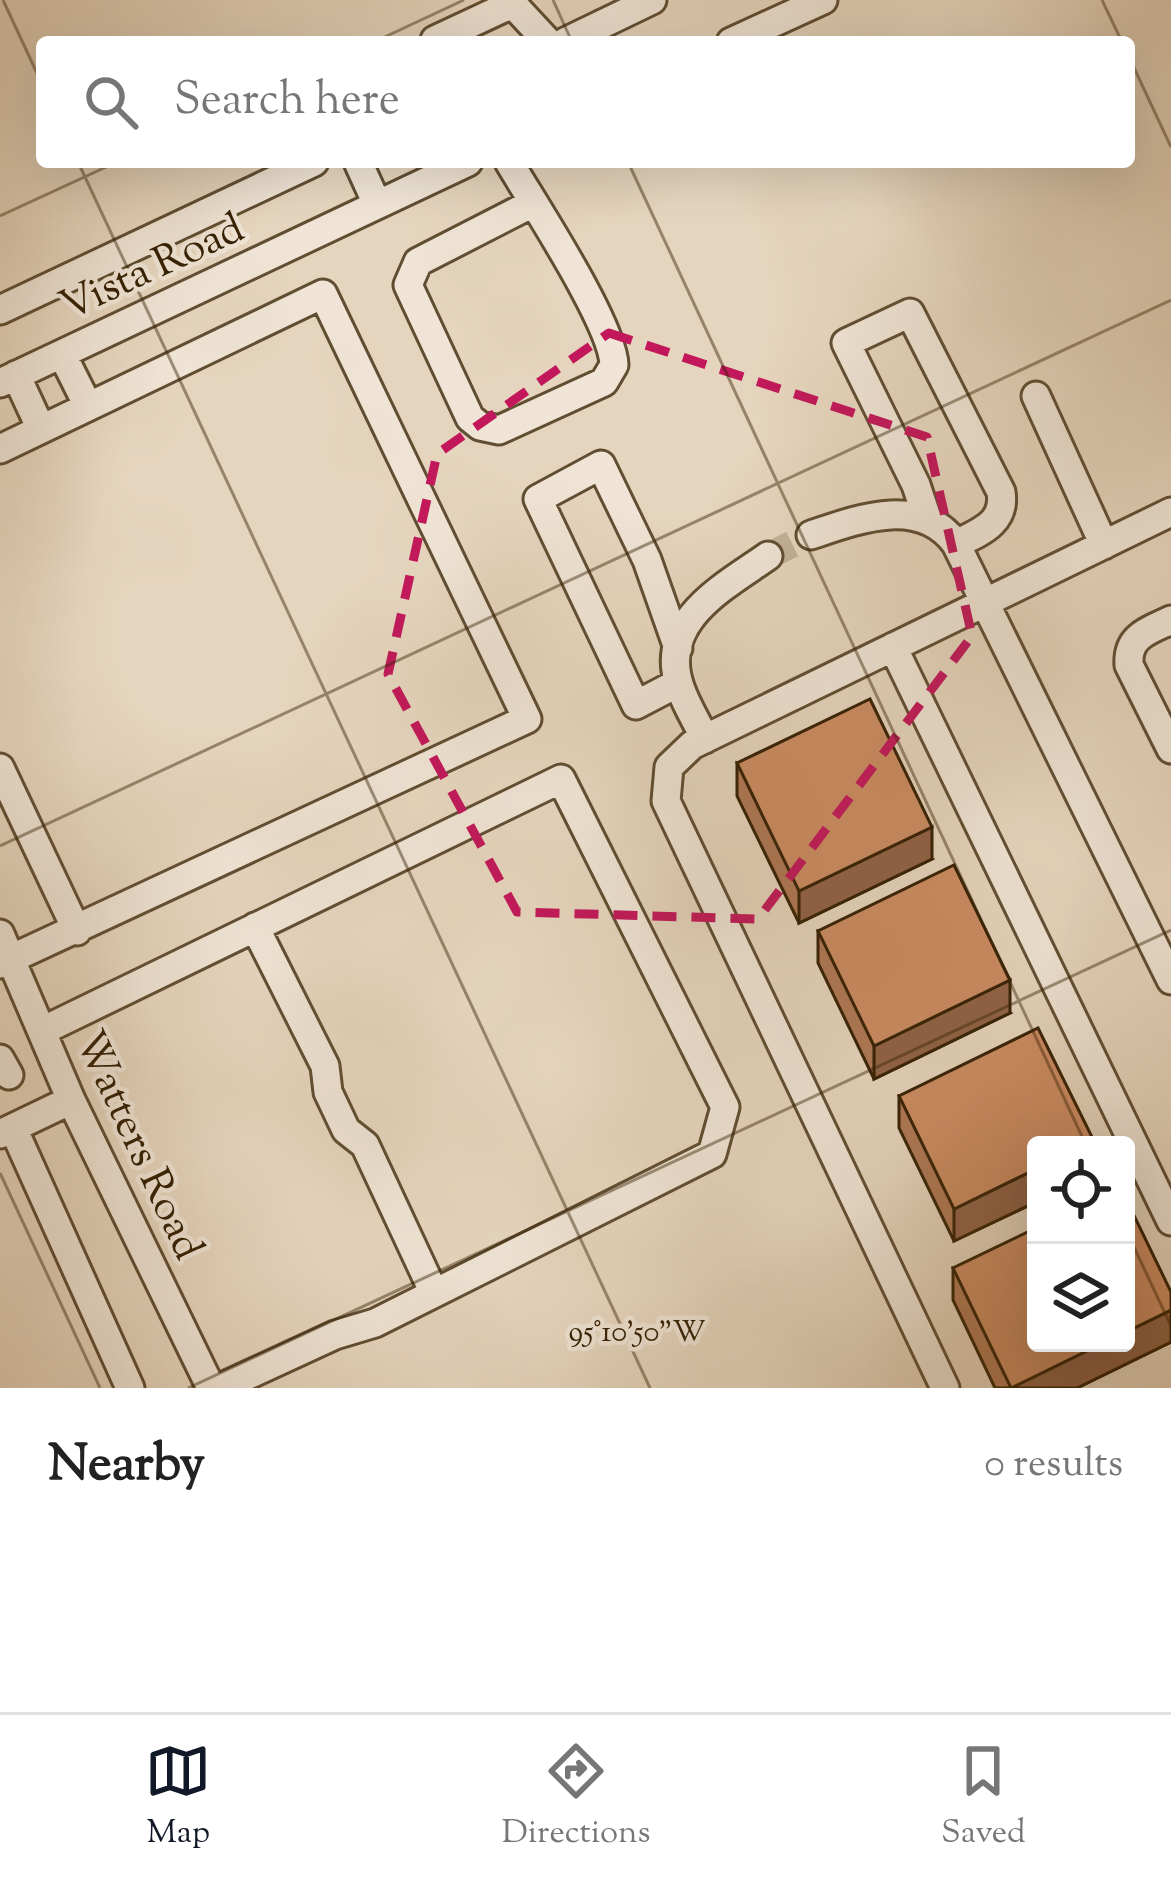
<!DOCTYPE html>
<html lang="en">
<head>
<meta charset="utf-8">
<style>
  body { margin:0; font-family:"Sorts Mill Goudy",serif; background:#f2f2f2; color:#222 }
  .controls { position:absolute; right:36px; bottom:36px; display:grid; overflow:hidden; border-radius:12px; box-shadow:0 12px 48px #0002 }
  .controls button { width:108px; height:108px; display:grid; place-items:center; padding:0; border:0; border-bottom:3px solid #e0e0e0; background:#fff; color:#222; font:60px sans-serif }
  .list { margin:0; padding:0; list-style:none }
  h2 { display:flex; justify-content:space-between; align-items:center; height:156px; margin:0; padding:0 48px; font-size:51px }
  h2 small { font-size:39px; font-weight:400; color:#767676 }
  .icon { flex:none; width:66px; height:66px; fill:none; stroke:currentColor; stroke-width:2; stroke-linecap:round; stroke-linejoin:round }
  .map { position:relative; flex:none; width:1171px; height:1388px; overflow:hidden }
  .search { position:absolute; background:#fff; box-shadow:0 12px 48px #0002; left:36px; right:36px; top:36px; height:132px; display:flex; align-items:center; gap:30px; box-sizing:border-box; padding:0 42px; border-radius:12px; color:#767676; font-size:45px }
  .sheet { height:324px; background:#fff }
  nav { display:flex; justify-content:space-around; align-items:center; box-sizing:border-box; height:168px; border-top:3px solid #e0e0e0; background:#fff; font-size:33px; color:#767676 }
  nav a { display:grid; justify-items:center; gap:6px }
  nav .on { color:#111827 }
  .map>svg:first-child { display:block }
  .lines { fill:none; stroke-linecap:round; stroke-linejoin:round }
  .minor-tunnel { stroke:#c3b199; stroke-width:27; stroke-dasharray:27 14; stroke-linecap:butt }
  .minor-casing { stroke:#614e32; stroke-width:33 }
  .minor { stroke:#efe4d5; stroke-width:27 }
  .wall { fill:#af7855; stroke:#352104; stroke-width:3 }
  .shaded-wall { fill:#8f6245; stroke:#352104; stroke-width:3 }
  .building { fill:#cc8c63; stroke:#352104; stroke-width:3 }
  .marked { fill:none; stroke:#c2185b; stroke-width:9; stroke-dasharray:24 15; stroke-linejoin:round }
  .ticks { fill:none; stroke:#352104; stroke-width:3; stroke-opacity:0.45 }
  .labels { text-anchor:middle; stroke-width:9; stroke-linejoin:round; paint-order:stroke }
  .street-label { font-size:42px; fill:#352104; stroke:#efe4d5 }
  .ticks-label { font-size:30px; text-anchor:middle; fill:#352104; stroke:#efe4d5; stroke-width:9; stroke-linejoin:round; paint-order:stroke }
</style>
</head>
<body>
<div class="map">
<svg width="1171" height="1388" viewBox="0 0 1171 1388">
  <rect width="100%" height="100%" fill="#e6d5be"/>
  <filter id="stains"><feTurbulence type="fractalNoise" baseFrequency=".00167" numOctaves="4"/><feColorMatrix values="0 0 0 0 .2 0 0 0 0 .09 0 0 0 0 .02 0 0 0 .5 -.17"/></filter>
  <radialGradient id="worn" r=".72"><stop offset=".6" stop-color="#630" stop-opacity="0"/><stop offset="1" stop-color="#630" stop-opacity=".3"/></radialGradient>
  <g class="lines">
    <path class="minor-tunnel" d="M768,556L811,535"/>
    <defs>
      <path id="minor" d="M509,0L548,42
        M435,40L512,4
        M565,42L652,0
        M731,42L823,0
        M358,162L377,204
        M509,162C533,203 613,324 614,365L604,382L499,430L480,426L470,418L408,285L418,262L533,203
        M0,310L314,162
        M62,354L88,406
        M16,375L41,429
        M0,383L468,162
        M1036,396L1104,545
        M0,449L323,294L527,719L0,964
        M928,521L916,485L846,343L910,313L1001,492C1006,523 980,532 956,544
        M811,535C858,519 921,495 956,544L1171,980
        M1171,620C1148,631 1127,636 1129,665L1171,749
        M893,647L1171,1221
        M678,683L636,705L538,499L601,465L647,560L678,648
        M705,739C697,722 686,705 680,687C657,621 724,587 768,556
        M0,768L77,931
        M255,927L325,1066L328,1092L346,1130L365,1145L434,1293
        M0,934L71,1100L211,1388
        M42,1031L561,779L725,1107L712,1154L375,1323L335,1335L220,1388
        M0,1059L9,1075
        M13,1128L130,1388
        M0,1134L71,1100
        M945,1388L666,801L669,767L692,745L1171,512"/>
    </defs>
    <use href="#minor" class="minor-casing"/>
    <use href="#minor" class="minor"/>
  </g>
  <path class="wall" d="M737,763L932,859L799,923L737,796Z
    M818,931L1010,1013L874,1079L818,963Z
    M899,1096L1094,1145H1036V1202L954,1241L899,1128Z
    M953,1268L1171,1342L1077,1388H995L953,1300Z"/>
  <path class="shaded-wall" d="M932,827V859L799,923V891Z
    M1010,980V1013L874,1079V1046Z
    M1036,1169V1202L954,1241V1209Z
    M1171,1310V1342L1077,1388H1011L1103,1343H1126V1332Z"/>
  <path class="building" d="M870,699L932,827L799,891L737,763Z
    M954,865L1010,980L874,1046L818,931Z
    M1038,1028L1094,1141L1086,1145H1036V1169L954,1209L899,1096Z
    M1126,1199L1171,1292V1310L1126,1332Z
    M1036,1228V1343H1103L1011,1388L953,1268Z"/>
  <path class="marked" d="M609,333L927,437L972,636L758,919L517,912L388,674L437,454Z"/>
  <path class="ticks" d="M3,0L42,84M553,0L572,42M1102,0L1122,42M374,42L464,0M1129,57L1171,147M78,162L650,1388M628,162L1086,1145M0,216L117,162M0,846L1171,300M0,1173L100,1388M1126,1230L1171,1326M188,1388L1171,930"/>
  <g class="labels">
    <g class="street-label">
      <text transform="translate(151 265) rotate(-25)" y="15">Vista Road</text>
      <text transform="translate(141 1144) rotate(65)" y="15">Watters Road</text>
    </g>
  </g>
  <g class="ticks-label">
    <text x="637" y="1341">95°10'50"W</text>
  </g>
  <rect width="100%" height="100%" filter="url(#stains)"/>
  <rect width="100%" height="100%" fill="url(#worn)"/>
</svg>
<div class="controls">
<button><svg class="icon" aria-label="locate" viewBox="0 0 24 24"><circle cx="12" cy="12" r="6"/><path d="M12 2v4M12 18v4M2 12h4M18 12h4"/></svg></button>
<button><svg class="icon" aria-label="layers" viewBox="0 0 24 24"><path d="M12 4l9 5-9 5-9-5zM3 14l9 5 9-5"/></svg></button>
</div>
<div class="search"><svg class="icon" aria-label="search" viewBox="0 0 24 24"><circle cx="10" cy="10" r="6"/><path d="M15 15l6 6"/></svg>Search here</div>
</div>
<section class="sheet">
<h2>Nearby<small>0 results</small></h2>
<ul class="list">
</ul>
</section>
<nav>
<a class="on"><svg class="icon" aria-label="map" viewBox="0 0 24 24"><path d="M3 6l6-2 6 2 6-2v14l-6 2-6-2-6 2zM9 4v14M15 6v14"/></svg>Map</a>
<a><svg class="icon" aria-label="directions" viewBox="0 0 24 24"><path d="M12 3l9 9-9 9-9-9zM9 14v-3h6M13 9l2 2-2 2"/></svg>Directions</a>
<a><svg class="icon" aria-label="saved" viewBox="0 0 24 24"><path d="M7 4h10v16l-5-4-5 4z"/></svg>Saved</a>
</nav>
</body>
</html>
